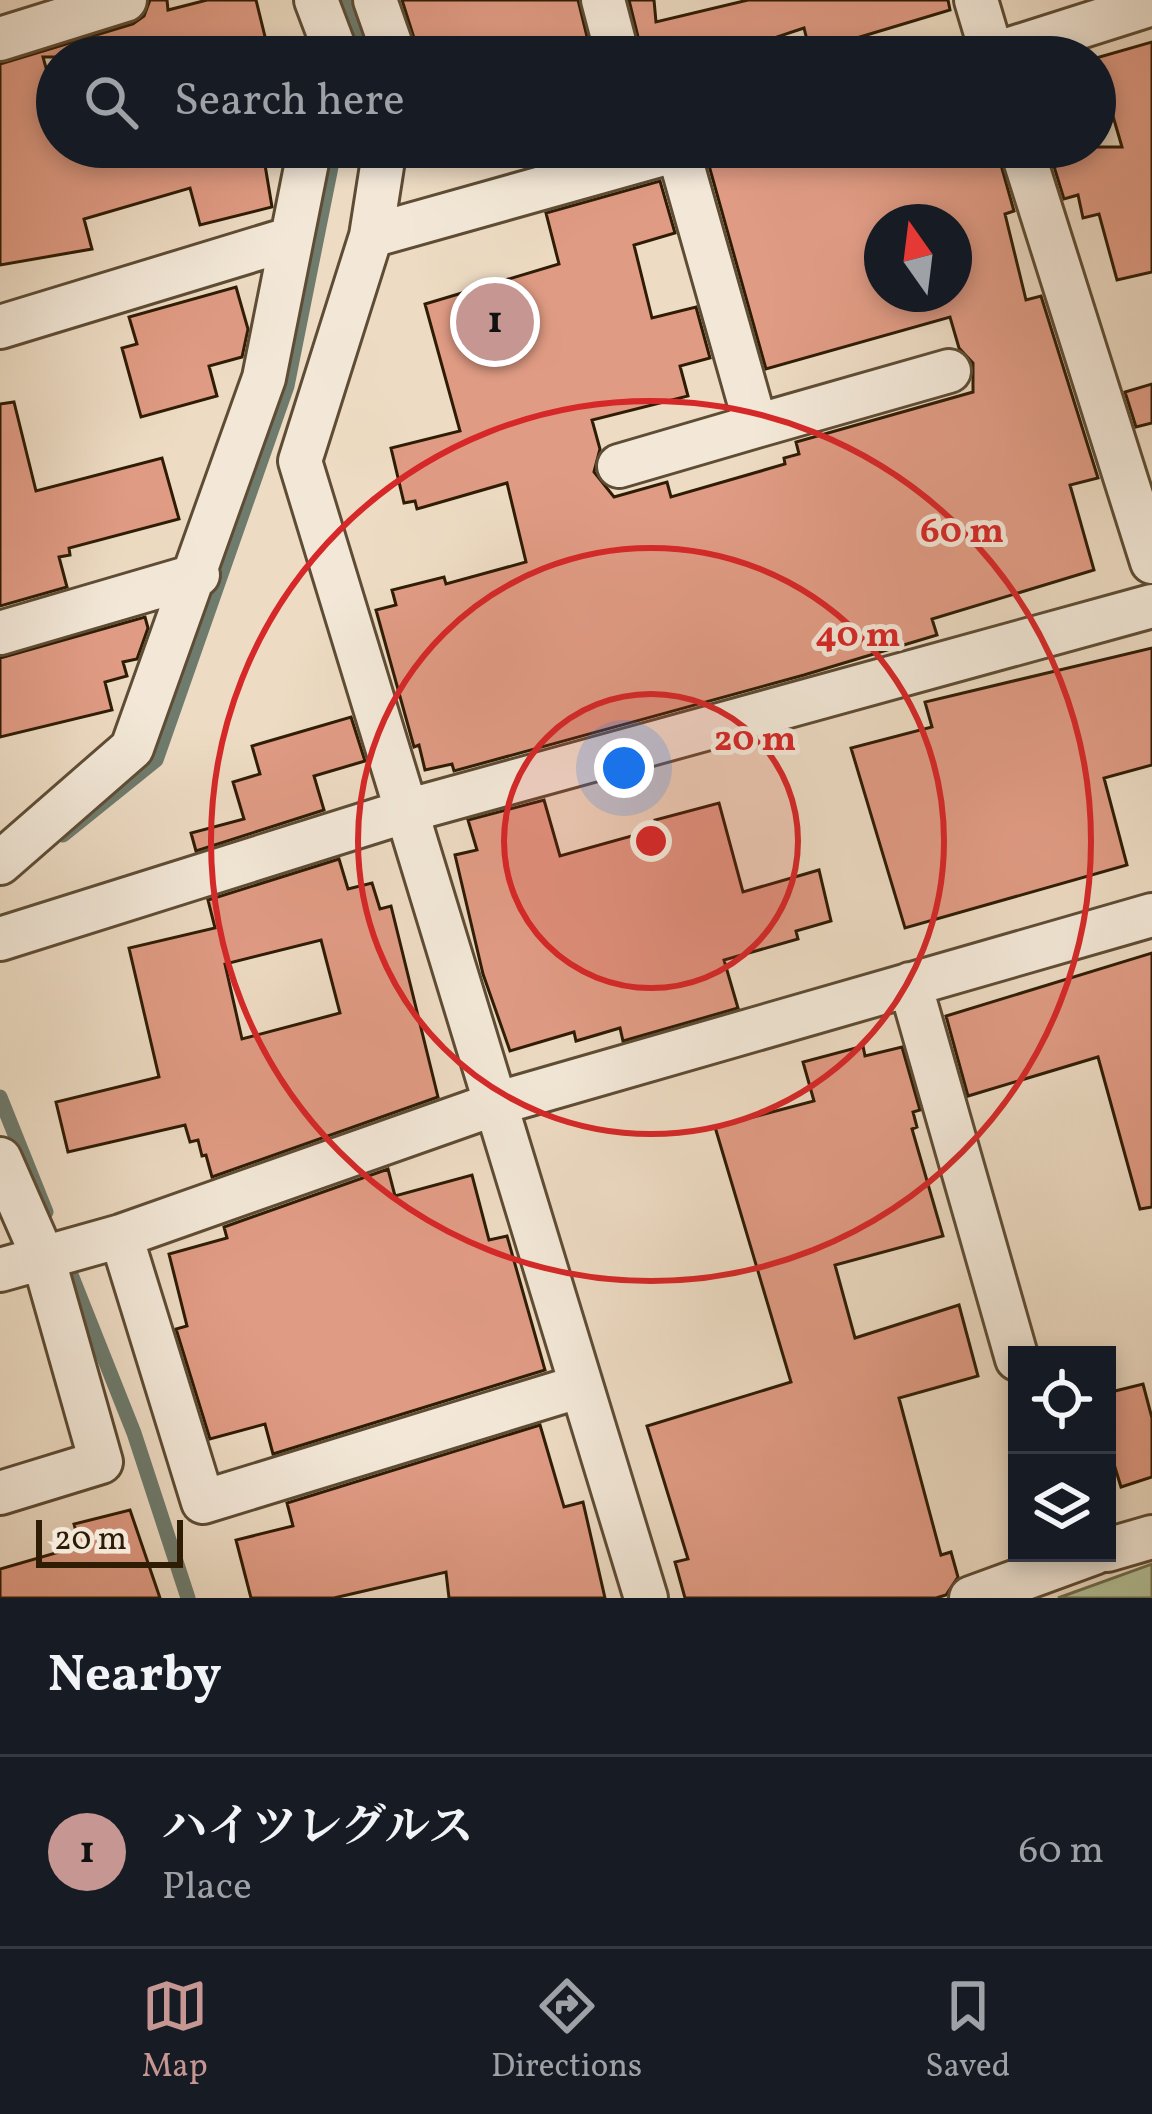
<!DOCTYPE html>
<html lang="en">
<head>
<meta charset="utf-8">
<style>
  body { margin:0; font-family:Vollkorn,"Noto Serif JP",serif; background:#20242c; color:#f1f3f6 }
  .controls { position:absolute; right:36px; bottom:36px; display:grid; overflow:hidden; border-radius:0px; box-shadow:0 6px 18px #0003 }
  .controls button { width:108px; height:108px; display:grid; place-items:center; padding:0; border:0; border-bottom:3px solid #363941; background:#171b24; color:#f1f3f6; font:60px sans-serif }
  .compass { position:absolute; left:864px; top:204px; width:108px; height:108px; border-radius:50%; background:#171b24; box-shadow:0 6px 18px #0003; rotate:346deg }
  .scale { position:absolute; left:36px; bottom:30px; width:147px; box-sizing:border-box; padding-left:12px; border:6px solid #2e1c05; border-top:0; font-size:33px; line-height:42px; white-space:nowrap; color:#2e1c05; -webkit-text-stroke:9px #f3e8d8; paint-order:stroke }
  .you { position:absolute; left:624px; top:768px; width:42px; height:42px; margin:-30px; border:9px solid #fff; border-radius:50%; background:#1a73e8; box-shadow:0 0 0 18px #1a73e833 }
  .badge { display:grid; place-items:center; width:78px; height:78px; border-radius:50%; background:#c59692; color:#111; font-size:39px; font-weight:700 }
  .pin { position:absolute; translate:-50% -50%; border:6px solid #fff; box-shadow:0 3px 12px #0006 }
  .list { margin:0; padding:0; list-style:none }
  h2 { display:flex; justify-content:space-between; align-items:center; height:156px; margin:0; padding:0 48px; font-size:51px }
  h2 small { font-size:39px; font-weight:400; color:#9ea1a6 }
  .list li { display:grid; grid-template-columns:78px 1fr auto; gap:36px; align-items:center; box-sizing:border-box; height:192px; padding:0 48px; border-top:3px solid #363941 }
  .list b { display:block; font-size:45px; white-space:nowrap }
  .list p { margin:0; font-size:39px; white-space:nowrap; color:#9ea1a6 }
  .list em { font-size:39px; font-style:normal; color:#9ea1a6 }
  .icon { flex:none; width:66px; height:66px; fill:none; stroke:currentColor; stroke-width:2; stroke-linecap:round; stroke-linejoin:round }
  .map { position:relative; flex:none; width:1152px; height:1598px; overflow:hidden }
  .search { position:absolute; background:#171b24; box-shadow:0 6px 18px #0003; left:36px; right:36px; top:36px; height:132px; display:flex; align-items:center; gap:30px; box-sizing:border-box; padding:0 42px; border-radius:66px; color:#9ea1a6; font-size:45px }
  .sheet { height:348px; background:#171b24 }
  nav { display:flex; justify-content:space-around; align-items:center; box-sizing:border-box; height:168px; border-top:3px solid #363941; background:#171b24; font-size:33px; color:#9ea1a6 }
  nav a { display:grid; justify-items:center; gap:6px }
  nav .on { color:#c59692 }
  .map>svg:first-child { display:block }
  .green { fill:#b3c198; stroke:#706e4e; stroke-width:3 }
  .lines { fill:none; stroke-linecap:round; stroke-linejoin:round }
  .stream { stroke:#6e7b6d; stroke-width:15 }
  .building { fill:#e09b84; stroke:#2e1c05; stroke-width:3; fill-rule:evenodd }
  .minor-casing { stroke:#5e4c34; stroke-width:48 }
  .minor { stroke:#f3e8d8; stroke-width:42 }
  .ring { fill:none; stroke:#d62828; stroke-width:6 }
  .centre { fill:#d62828; stroke:#f3e8d8; stroke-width:6 }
  .ring-label { font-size:36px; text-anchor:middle; font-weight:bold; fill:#d62828; stroke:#f3e8d8; stroke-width:10; stroke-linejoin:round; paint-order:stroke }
</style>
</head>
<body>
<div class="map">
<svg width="1152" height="1598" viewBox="0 0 1152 1598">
  <rect width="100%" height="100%" fill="#eddbc3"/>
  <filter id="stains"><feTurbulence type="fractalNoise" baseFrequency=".00167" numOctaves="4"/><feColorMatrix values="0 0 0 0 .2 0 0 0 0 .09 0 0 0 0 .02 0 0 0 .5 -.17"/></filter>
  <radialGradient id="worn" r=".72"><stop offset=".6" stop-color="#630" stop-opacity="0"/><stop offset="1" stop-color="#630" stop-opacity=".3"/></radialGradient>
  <path class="green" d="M1152,1564V1598H1058Z"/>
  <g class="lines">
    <path class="stream" d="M343,0L357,39L353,57
      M63,835L156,760L287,386L335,147
      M0,1097L46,1212
      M64,1257L134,1433L188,1598"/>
  </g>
  <path class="building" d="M150,0H167L168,10L207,0H256L270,57H43L57,108V147H262L272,207L200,225L190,188L84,219L92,249L0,265V64L133,24L144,16Z
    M402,0H578L592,57H420Z
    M629,0H654L656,22L748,0H948L950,10L810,52L804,28L717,57H643Z
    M1152,42V272L1117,280L1099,214L1083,218L1078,195L1064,199L1048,147H1122L1096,58Z
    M713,147H750L751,162L807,147H996L1014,211L1005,214L1026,300L1041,296L1098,478L1070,485L1094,570L932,619L937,635L804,675L454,771L452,764L425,770L419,745L414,747L376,610L396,605L392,590L444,577L446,584L526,562L507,483L417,509L415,501L404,503L391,448L460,431L425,304L559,264L546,213L660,181L675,233L634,245L652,318L696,307L710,358L680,366L688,396L592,420L600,449L594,472L614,497L667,482L671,497L785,464L784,458L799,454L796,442L973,392V363L959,348L950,317L766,369L708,162ZM882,222H954V294H882Z
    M236,287L248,329L242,357L209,366L217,396L141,417L122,348L137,344L129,317Z
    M1152,384V423L1136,427L1125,392Z
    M14,402L36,491L162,458L179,519L69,548L70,555L59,557L67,587L0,606V404Z
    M145,617L148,628L137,659L123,662L127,676L105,682L112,710L0,737V658Z
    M1152,648V765L1104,778L1127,865L905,928L851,748L932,727L925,702Z
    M351,717L365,761L314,776L324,810L196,851L191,833L244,819L233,782L260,774L252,746Z
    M544,800L560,856L657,829L655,820L719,803L743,892L819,870L831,921L796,931L798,939L724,960L738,1008L623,1041L620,1028L576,1041L574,1032L510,1051L483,974L455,855L477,850L468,820Z
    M339,859L348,889L372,883L380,909L391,906L438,1097L212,1177L206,1155L202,1156L198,1140L190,1142L185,1125L68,1152L56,1102L159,1077L129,948L215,928L208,900ZM321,940L340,1013L242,1039L225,964Z
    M1152,953V1207L1140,1209L1098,1057L968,1096L946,1016Z
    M863,1046L865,1056L902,1047L920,1110L913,1112L917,1127L912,1129L943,1236L835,1265L855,1338L959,1305L978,1376L899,1398L941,1555L951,1552L958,1577L946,1595L936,1598H685L675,1562L688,1559L647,1426L791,1382L715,1127L814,1101L803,1062Z
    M388,1169L395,1196L472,1175L489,1240L507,1236L545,1370L273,1454L265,1424L210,1439L176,1329L187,1326L169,1254L227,1238L224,1227Z
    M1143,1384L1152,1418V1477L1121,1487L1114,1464L1107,1466V1393Z
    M540,1425L564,1507L583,1502L605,1598H449L446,1572L334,1598H251L236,1540L293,1526L287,1503Z
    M130,1510L160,1598H0V1569L80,1546L74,1524Z"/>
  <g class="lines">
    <defs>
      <path id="minor" d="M316,0L333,45L330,57
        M375,0L395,57
        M603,0L618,57
        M976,0L993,57
        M0,39L125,0
        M985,57L1152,4
        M385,147L371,236L300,461L646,1598
        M1021,147L1152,562
        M678,150L756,426L949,371
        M371,236L688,147
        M0,327L289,239
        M619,466L756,426
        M0,633L198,575
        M0,863L132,748L264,378L310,147
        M0,939L410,810L1152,606
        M910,984L1017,1359
        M0,1159L43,1257L101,1462L0,1493
        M121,1236L203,1502L581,1386
        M0,1270L121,1236L495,1104L1152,915
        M1107,1550L1152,1537
        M971,1598L1094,1553"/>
    </defs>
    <use href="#minor" class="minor-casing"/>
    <use href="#minor" class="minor"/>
  </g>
  <circle cx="651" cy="841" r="147" fill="#d62828" fill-opacity=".12"/>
  <g class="ring">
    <circle cx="651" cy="841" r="147"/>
    <circle cx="651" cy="841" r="293"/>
    <circle cx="651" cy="841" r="440"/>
  </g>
  <circle cx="651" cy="841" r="18" class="centre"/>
  <g class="ring-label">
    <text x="962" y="542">60 m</text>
    <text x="858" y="646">40 m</text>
    <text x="755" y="750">20 m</text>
  </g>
  <rect width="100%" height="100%" filter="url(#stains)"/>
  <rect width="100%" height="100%" fill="url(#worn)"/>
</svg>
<div class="controls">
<button><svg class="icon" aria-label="locate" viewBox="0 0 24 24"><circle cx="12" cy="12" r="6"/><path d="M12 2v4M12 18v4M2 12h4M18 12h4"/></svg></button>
<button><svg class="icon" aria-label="layers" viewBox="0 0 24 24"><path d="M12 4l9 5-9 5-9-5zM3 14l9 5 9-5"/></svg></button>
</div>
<svg class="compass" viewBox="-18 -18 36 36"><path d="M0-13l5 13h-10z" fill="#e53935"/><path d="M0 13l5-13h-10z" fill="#9ea1a6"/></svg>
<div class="scale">20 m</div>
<div class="you"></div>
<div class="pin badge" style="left:495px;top:322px">1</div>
<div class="search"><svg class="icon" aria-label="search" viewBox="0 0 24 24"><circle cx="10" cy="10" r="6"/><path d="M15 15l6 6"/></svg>Search here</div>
</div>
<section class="sheet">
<h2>Nearby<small></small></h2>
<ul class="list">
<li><span class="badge">1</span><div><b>ハイツレグルス</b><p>Place</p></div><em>60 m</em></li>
</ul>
</section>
<nav>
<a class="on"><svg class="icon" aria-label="map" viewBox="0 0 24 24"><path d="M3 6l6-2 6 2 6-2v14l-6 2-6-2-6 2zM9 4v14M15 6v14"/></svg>Map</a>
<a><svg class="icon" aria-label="directions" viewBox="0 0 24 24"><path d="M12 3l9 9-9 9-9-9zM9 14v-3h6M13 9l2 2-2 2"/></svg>Directions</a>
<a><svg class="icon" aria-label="saved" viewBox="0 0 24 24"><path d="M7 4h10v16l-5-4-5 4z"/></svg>Saved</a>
</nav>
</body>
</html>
